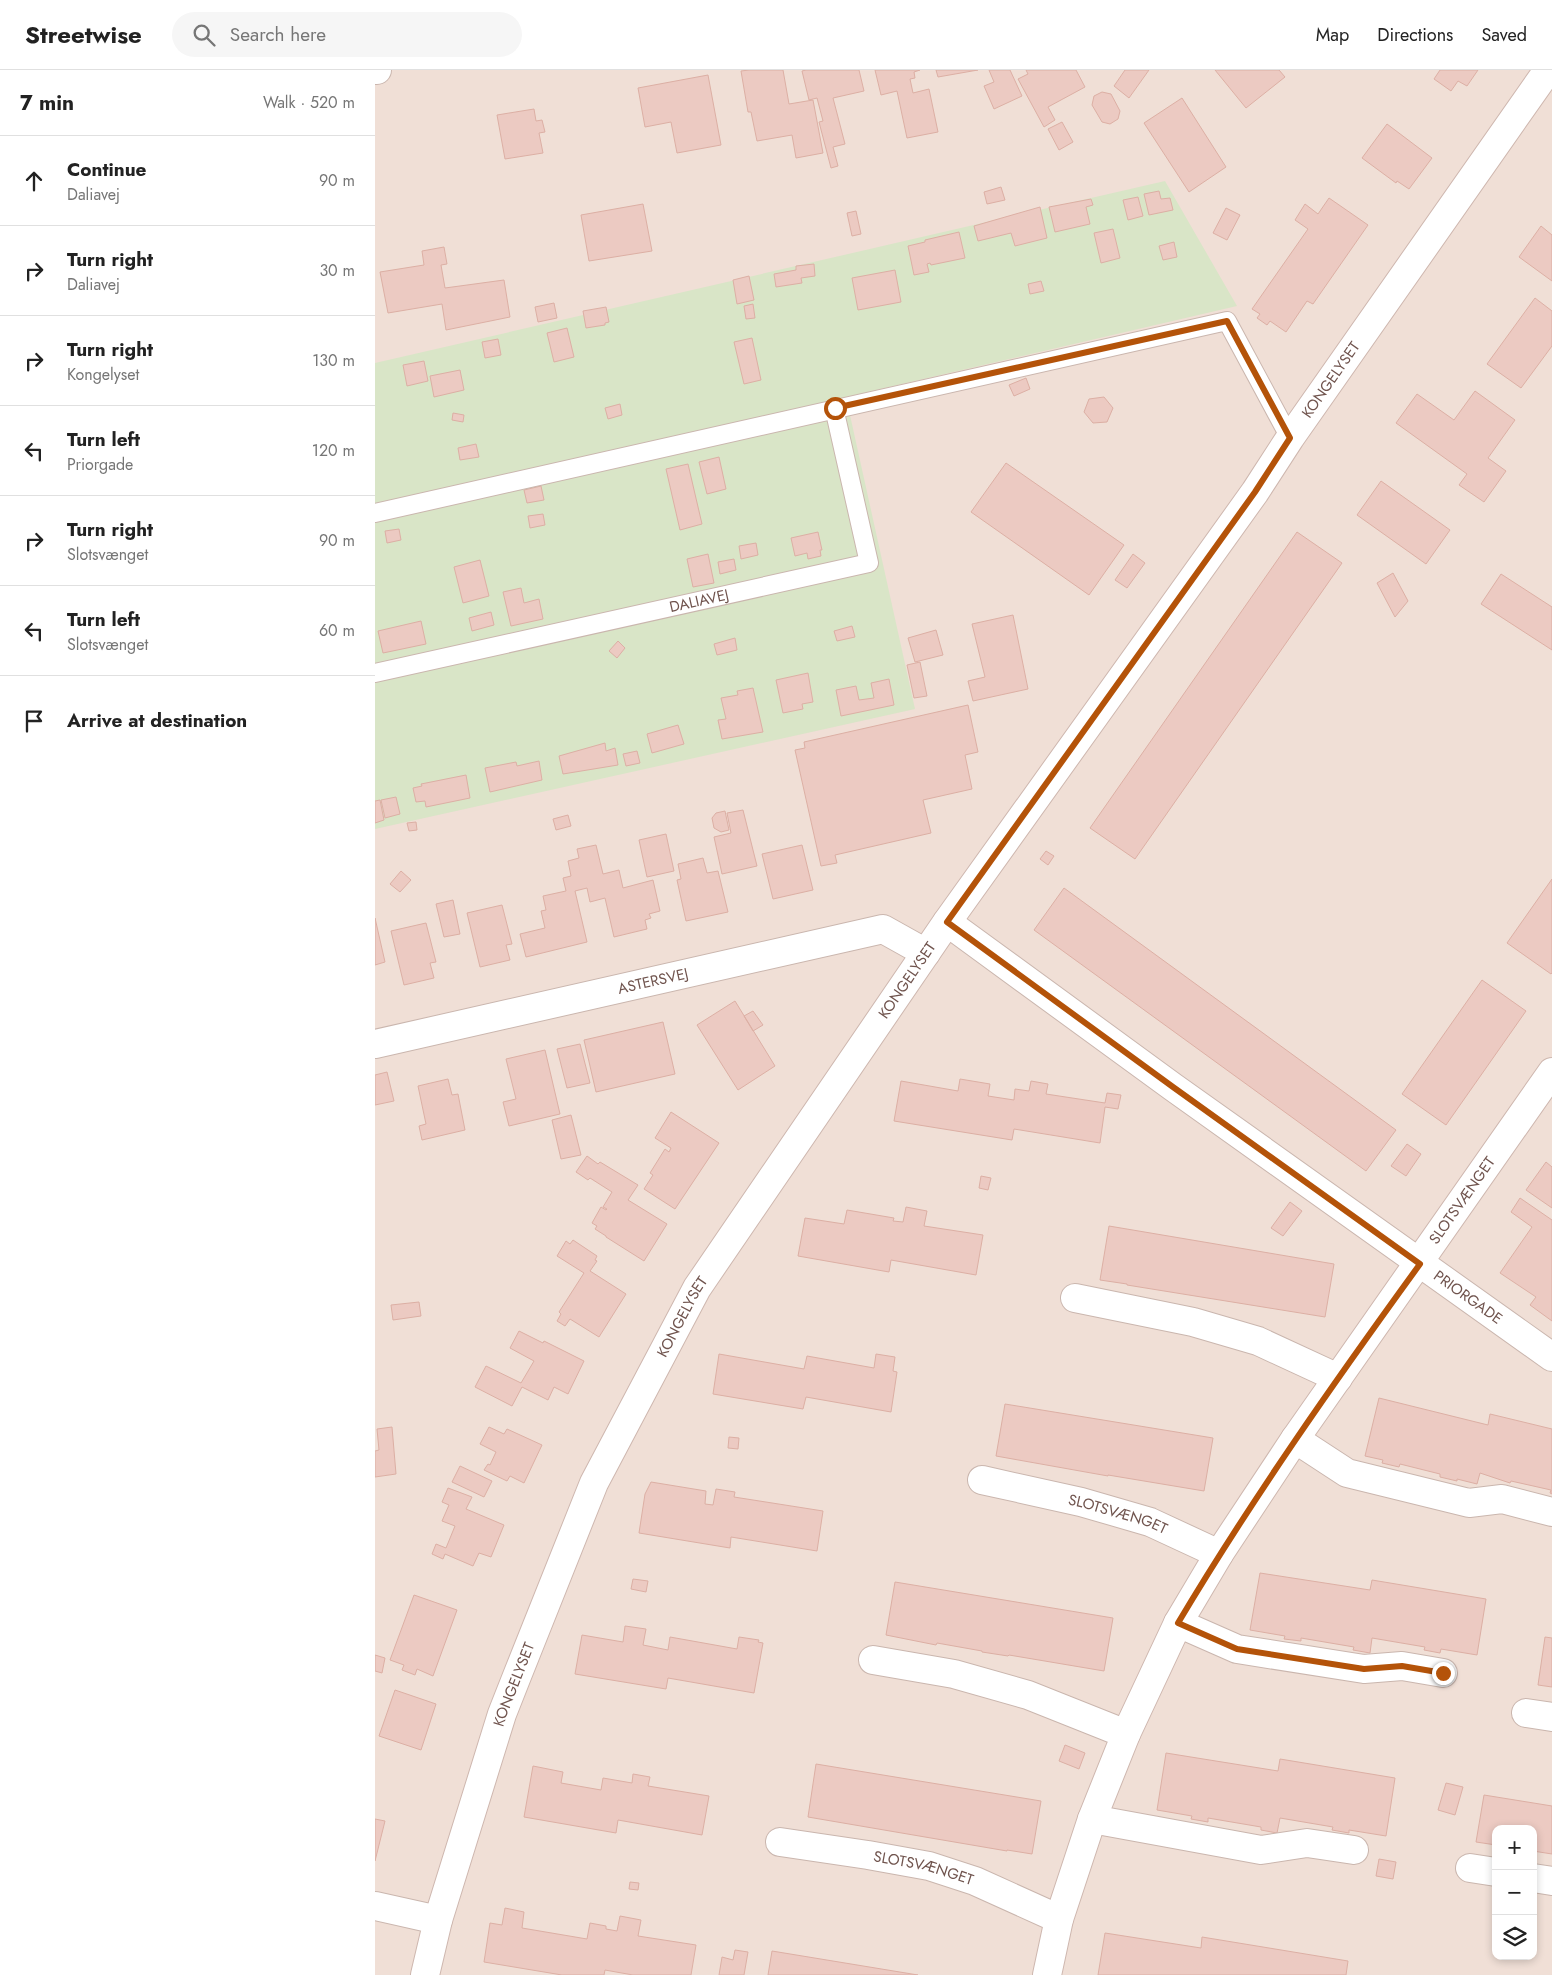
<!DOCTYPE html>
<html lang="en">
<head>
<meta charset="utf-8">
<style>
  body { margin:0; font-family:Jost,sans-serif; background:#f6f6f6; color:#222 }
  .controls { position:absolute; right:15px; bottom:15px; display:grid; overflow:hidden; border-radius:10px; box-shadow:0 2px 8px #0003 }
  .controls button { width:45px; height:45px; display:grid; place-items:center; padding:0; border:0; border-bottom:1px solid #e0e0e0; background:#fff; color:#222; font:25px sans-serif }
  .stop { position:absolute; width:15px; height:15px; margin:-11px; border:4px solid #b45309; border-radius:50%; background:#fff }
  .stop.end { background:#b45309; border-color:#fff; box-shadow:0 1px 5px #0008 }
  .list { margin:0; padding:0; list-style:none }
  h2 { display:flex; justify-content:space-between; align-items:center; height:65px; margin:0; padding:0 20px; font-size:21px }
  h2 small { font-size:16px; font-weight:400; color:#767676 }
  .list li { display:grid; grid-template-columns:32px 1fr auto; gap:15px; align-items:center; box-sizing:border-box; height:90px; padding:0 20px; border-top:1px solid #e0e0e0 }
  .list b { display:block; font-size:19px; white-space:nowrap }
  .list p { margin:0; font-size:16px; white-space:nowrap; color:#767676 }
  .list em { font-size:16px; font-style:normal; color:#767676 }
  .icon { flex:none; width:28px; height:28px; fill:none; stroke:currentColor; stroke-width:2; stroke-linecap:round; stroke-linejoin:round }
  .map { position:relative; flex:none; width:1177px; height:1905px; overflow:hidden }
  header { display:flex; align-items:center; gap:30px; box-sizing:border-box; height:70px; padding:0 25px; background:#fff; border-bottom:1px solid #e0e0e0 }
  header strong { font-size:24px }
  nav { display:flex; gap:28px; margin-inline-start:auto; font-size:18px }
  .search { width:350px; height:45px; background:#f6f6f6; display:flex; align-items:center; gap:12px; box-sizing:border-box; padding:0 18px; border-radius:28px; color:#767676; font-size:19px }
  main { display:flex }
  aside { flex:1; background:#fff }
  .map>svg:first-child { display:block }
  .residential { fill:#f0dfd6; fill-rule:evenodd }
  .green { fill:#d9e5c7 }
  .building { fill:#eccac2; stroke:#dcafa4 }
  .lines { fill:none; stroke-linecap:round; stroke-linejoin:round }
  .lane-casing { stroke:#cab6ae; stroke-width:20 }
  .street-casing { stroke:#cab6ae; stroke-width:30 }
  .secondary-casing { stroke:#ceb7af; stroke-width:30 }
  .lane { stroke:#fff; stroke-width:18 }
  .street { stroke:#fff; stroke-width:28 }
  .secondary { stroke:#fff; stroke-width:28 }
  .route { stroke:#b45309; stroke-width:6 }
  .labels { text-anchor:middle; stroke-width:4; stroke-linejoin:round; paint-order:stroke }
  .street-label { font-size:15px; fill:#70544e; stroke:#fdf3ed }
</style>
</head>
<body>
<header>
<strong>Streetwise</strong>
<div class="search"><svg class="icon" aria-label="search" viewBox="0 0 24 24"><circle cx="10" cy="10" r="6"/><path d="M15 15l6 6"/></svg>Search here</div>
<nav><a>Map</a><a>Directions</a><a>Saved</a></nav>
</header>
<main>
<aside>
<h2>7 min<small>Walk · 520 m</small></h2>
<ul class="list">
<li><svg class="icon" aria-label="ahead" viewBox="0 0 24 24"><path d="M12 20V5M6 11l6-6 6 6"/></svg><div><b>Continue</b><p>Daliavej</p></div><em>90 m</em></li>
<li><svg class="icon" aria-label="right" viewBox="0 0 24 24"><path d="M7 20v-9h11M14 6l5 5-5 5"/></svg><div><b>Turn right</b><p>Daliavej</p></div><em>30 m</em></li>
<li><svg class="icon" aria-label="right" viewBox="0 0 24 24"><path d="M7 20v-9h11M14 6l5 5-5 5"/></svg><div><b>Turn right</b><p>Kongelyset</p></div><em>130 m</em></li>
<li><svg class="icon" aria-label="left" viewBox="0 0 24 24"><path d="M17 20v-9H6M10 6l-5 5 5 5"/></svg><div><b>Turn left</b><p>Priorgade</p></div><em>120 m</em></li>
<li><svg class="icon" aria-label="right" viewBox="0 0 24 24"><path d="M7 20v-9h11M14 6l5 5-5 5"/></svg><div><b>Turn right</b><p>Slotsvænget</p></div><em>90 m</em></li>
<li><svg class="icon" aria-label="left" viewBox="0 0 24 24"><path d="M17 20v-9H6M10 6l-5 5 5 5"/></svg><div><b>Turn left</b><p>Slotsvænget</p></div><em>60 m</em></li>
<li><svg class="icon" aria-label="arrive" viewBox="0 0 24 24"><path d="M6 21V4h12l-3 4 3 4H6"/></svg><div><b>Arrive at destination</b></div></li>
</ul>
</aside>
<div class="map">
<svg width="1177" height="1905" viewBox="0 0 1177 1905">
  <rect width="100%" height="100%" fill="#f9efe7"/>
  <path class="residential" d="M0,0H1177V1905H0ZM1121,1759H1158V1886H1121Z"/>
  <path class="green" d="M790,111L862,236L471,327L540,639L0,759V293Z"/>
  <path class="building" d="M374,0H408L414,34L438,30L448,83L421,88L417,65L382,71L376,42H373L366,1Z
    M431,0H484L489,21L458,28L470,74L458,77L463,96L456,98L444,52L448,51L442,28L434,30L427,1Z
    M500,0H545L539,2L540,8L535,9L538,23L554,19L563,62L532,68L522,21L506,25Z
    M561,0H603L563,7Z
    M614,0H635L647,26L619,39L609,16L619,12Z
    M651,0H701L710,17L673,37L680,50L669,57L643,9L653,4Z
    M750,0H774L754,28L739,16Z
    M840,0H904L910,7L871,38Z
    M1065,0H1103L1092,16L1083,11L1076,21L1059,9Z
    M333,5L346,75L302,83L296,52L270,57L263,18Z
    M727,22L736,24L745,41L743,49L735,54L727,52L717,35L719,26Z
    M807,28L851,97L814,122L769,53Z
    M159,39L161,51L167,50L170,62L164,63L168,83L130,89L122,45Z
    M687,52L698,72L684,80L673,59Z
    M1012,54L1057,88L1034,119L1022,111L1021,113L987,88Z
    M626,117L630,130L612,134L609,122Z
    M784,121L786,129L795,128L798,140L774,145L769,124Z
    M763,127L768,146L753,150L748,130Z
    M954,128L993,155L938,234L932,231L911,262L895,251L892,255L882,248L885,244L877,239L933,159L920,150L930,134L943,144Z
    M716,129L718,135L711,137L715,154L680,162L674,137Z
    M268,134L277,181L214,191L206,145Z
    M665,137L672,168L640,176L636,163L603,171L599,156Z
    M851,138L865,145L852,170L838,163Z
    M481,141L486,164L477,166L472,143Z
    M1166,156L1177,165V211L1144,187Z
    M738,159L745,188L726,193L719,163Z
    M584,162L590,188L556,195L555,193L552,194L554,202L539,205L533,176L550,172V170Z
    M799,172L802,187L788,190L784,176Z
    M69,177L72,194L66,195L70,218L129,210L135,247L71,260L67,234L13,243L5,202L49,195L47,181Z
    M439,194L440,206L426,208L427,213L401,217L399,204L421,200V196Z
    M520,200L526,232L483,240L477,208Z
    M374,206L379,230L362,234L358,210Z
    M666,211L669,221L655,224L653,214Z
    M1160,228L1177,241V276L1146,318L1112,294Z
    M179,233L182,248L163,252L160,237Z
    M378,234L380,248L371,249L369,236Z
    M231,237L234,252L230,253V255L211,258L208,241Z
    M192,258L199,287L179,292L172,263Z
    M377,268L386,310L369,314L359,272Z
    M123,269L126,285L110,288L107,272Z
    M49,291L53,311L32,316L28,295Z
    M85,300L89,320L59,327L55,306Z
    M651,308L655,319L639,326L634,315Z
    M1100,321L1140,350L1113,388L1131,401L1109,432L1084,415L1092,404L1021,353L1042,324L1079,350Z
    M729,327L738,338L732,352L718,353L709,342L714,329Z
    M245,334L247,345L233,349L230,338Z
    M78,343L89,345L88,352L77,350Z
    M101,374L104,387L85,390L83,378Z
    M344,387L351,419L332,424L324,392Z
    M631,393L749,475L714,525L596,442Z
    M313,394L327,454L305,460L291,399Z
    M1006,411L1075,460L1051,494L982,445Z
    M166,416L169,430L152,433L149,420Z
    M168,444L170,455L155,458L153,446Z
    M24,459L26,470L12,473L10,461Z
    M443,462L447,480H445L446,486L433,489L432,483L420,486L416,468Z
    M922,462L967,493L760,789L715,758Z
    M381,473L383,485L366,489L364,476Z
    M333,484L339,513L318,517L312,489Z
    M758,484L770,493L752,518L740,510Z
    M359,489L361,500L345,504L343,492Z
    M105,490L114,526L88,533L79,497Z
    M1018,503L1033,531L1020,547L1002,513Z
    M1126,504L1177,537V580L1106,534Z
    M146,518L149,533L164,529L168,549L136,556L128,522Z
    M116,542L119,555L97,561L94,548Z
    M638,545L653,619L598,631L593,611L610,607L597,554Z
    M46,551L51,574L8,583L3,561Z
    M477,556L480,567L462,571L459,561Z
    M561,560L568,585L540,592L533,568Z
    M360,568L362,580L342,585L339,574Z
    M243,571L250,578L242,588L234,581Z
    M545,592L552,626L539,628L532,595Z
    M433,603L438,632L427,634L428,639L408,643L401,610Z
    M514,609L519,635L466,646L461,620L481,616L484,630L499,628L496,613Z
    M378,618L388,662L347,669L343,650L351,649L346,628L363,625L362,621Z
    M593,635L603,682L590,685L597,719L548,730L556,763L460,785L462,793L446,796L420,680L430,678L429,672Z
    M303,655L309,674L277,683L272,664Z
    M230,673L231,681L240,678L243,695L188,704L184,686Z
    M262,681L265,693L251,696L248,684Z
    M164,691L167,710L115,722L110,698L141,692L142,696Z
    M91,705L95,728L51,737L50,731L41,732L38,718L47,716L46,714Z
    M21,727L25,744L10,748L6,730Z
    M5,730L9,750L0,753V731Z
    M368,740L382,796L347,804L339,767L356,763L352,743Z
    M350,741L354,760L346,762L339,758L337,748L341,743Z
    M193,745L196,756L181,760L178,749Z
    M41,752L42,760L34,761L32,753Z
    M291,764L299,801L272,807L264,770Z
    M221,775L228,804L244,800L248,818L278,810L285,841L274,844L276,848L270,850L272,859L239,867L230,828L215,832L212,818L200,821L212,872L151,887L145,864L170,858L166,841L171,840L168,826L191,821L188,808L196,806L193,791L204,788L202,779Z
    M427,775L438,820L398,829L387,784Z
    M671,781L679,786L673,795L665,789Z
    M328,788L332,803L343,801L353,842L311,851L302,810L306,809L303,794Z
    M26,801L36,810L25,822L15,814Z
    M1177,809V903L1176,904L1132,873Z
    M689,818L1021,1060L991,1101L659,860Z
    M78,830L85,864L69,867L61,834Z
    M127,835L137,874L131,875L135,890L105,897L92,843Z
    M0,848L10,892L0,895Z
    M51,853L61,892L55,893L59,908L29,915L16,861Z
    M1107,910L1151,941L1071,1055L1027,1024Z
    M360,931L400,996L363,1020L322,955Z
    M378,941L388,955L378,961L369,946Z
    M288,952L300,1004L221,1022L209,970Z
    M205,974L215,1013L192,1018L182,979Z
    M170,980L185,1044L134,1056L128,1032L141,1029L131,989Z
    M12,1002L19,1031L0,1035V1005Z
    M73,1009L77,1025L83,1024L90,1060L47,1070L44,1056L51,1054L43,1016Z
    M585,1009L615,1014L613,1026L639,1030L640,1019L654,1021L656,1011L673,1014L671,1024L730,1033L732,1023L746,1025L743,1039L730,1037L725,1073L639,1059L637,1070L519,1051L526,1011L583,1021Z
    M296,1042L344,1073L300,1139L269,1119L278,1105L275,1103L290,1079L294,1082L296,1078L280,1068Z
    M196,1045L206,1085L186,1089L177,1050Z
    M1032,1074L1046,1084L1031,1106L1016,1096Z
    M212,1086L223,1094L225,1092L263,1115L253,1130L292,1154L269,1191L231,1167V1166L220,1159L222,1156L217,1153L226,1137L231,1140L232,1139L228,1137L237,1122L215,1108L213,1110L201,1102Z
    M1171,1092L1177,1097V1138L1151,1120Z
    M606,1106L616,1108L613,1120L604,1118Z
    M1145,1128L1177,1150V1251L1155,1235L1161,1227L1125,1203L1157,1157L1136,1142Z
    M915,1132L927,1141L908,1166L896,1158Z
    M531,1137L552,1141L549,1156L608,1165L601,1205L516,1190L514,1202L423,1186L430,1148L469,1154L472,1140L519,1148L518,1151L528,1152Z
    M734,1156L959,1194L950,1247L752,1215V1214L725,1210Z
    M198,1170L222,1186L220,1190L222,1191L215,1201L251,1224L224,1267L195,1249L190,1256L182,1251L186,1244L184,1242L209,1203L182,1186L191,1171L195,1174Z
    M44,1232L46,1246L18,1250L16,1235Z
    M144,1261L168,1273L169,1271L209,1291L193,1324L179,1317L173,1330L147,1317L137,1336L100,1317L111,1296L146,1313L159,1291L135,1278Z
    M344,1284L429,1299L432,1286L499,1298L501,1284L520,1287L518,1301L522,1302L516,1342L431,1327L428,1339L338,1324Z
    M1004,1328L1113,1355L1115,1344L1177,1359V1424L1175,1423L1176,1420L1136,1411L1135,1413L1105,1403L1102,1414L1082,1409V1411L1065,1407V1404L1025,1394L1024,1397L1007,1393L1008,1390L990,1386Z
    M630,1334L838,1368L829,1421L733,1405V1406L621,1386Z
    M17,1357L21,1404L0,1407V1381L4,1380L2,1359Z
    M114,1357L129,1364L132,1359L167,1375L149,1413L135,1406L132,1411L109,1400L113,1394L115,1395L121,1382L105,1374Z
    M354,1367L364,1368L363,1379L353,1378Z
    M85,1396L117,1411L109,1427L77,1412Z
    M276,1412L331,1421L330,1434L338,1435L341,1419L360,1422L359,1427L448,1441L442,1481L356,1467L355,1478L264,1463L270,1424Z
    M73,1418L97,1427L91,1439L129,1455L116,1487L104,1483L98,1496L70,1484L68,1489L57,1484L61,1474L71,1478L80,1456L67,1451L74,1435L67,1432Z
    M885,1503L995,1520L997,1510L1111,1529L1102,1585L1066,1579L1065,1583L1049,1580L1050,1577L997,1568L995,1583L978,1580L979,1577L926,1568V1571L909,1569L910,1566L875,1560Z
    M258,1509L273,1511L271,1522L256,1519Z
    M520,1512L738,1548L729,1601L634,1585L633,1586L607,1582V1581L562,1573L561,1575L511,1565Z
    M39,1525L82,1540L58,1606L42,1599L40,1605L27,1600L29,1595L15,1590Z
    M250,1556L271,1559L268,1575L293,1580L295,1567L362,1579L364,1567L384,1570L383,1572L388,1573L379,1623L293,1608L291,1619L200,1604L207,1565L248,1572Z
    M1170,1567L1177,1568V1617L1163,1615Z
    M0,1585L10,1588L7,1603L0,1601Z
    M20,1620L61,1634L46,1680L4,1666Z
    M690,1675L710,1683L704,1699L684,1691Z
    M791,1683L903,1701L905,1689L1020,1708L1011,1766L974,1760V1763L957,1760L958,1757L905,1748L902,1763L886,1760V1757L833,1748V1752L816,1749L817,1746L782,1740Z
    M441,1694L666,1731L657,1784L632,1780V1781L433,1747Z
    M158,1696L188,1702L186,1713L226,1720L228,1708L257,1713L258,1704L275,1707L273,1716L334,1726L327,1765L243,1750L241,1763L149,1747Z
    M1071,1713L1088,1717L1080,1745L1063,1740Z
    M1109,1725L1177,1736V1784L1158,1781V1759H1121V1775L1101,1772Z
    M0,1749L10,1751L0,1791Z
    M1004,1789L1021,1792L1018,1809L1001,1806Z
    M255,1812L264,1813L263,1820L254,1819Z
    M130,1838L149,1842L147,1858L212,1869L215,1853L231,1856V1859L242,1861L245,1846L266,1850L263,1866L321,1875L316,1905H258L230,1900L229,1905H187L109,1892L115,1853L127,1855Z
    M730,1863L826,1878L827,1867L973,1891L971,1905H723Z
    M360,1880L373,1882L369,1905H344L347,1887L358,1890Z
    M397,1881L543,1905H393Z"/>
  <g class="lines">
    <defs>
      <g id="lane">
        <path d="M0,443L852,251L915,368"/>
        <path id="s1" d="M0,603L494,493L459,338"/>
      </g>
      <g id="street">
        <path d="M0,0H2"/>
        <path id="s2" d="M572,852L798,1017L1177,1287"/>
        <path id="s3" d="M0,974L508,859L551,883"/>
        <path d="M700,1228L818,1252L883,1271L963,1308"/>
        <path d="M920,1369L972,1403L1094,1433L1127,1429L1177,1442"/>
        <path id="s4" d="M607,1410L706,1432L775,1452L844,1484"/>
        <path d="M803,1553L862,1579L989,1599L1027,1596L1068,1603"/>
        <path d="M498,1590L579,1604L653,1625L751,1664"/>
        <path d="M1151,1643L1177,1647"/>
        <path d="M717,1749L886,1780L932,1773L979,1780"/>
        <path id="s5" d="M405,1772L493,1785L554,1796L600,1811L684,1849"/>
        <path d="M1095,1798L1121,1802"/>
        <path d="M1158,1808L1177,1811"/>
        <path d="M0,1836L63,1850"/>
      </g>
      <g id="secondary">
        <path id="s6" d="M50,1905L63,1850L127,1644L142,1606L219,1413L322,1218L572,852L880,422L915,368L1173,0"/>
        <path id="s7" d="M672,1905L684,1849L717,1749L751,1664L803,1553L844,1484L920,1369L1177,1002"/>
      </g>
    </defs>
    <use href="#lane" class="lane-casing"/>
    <use href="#street" class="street-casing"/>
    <use href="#secondary" class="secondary-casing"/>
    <use href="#lane" class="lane"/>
    <use href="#street" class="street"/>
    <use href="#secondary" class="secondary"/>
  </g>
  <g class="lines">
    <path class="route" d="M460,338L852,251L915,368L880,422L572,852L798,1017L1045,1194C960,1311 877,1429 803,1553L862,1579L989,1599L1027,1596L1068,1603"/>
  </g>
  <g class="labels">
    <g class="street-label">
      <text dy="5" stroke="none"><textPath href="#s6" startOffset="1849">KONGELYSET</textPath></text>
      <text dy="5" stroke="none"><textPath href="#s1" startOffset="332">DALIAVEJ</textPath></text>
      <text dy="5" stroke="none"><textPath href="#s3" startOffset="285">ASTERSVEJ</textPath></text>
      <text dy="5" stroke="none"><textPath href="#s6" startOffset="1114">KONGELYSET</textPath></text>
      <text dy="5" stroke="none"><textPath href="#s7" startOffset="886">SLOTSVÆNGET</textPath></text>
      <text dy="5" stroke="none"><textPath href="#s2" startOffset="642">PRIORGADE</textPath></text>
      <text dy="5" stroke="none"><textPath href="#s6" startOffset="709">KONGELYSET</textPath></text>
      <text dy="5" stroke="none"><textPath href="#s4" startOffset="140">SLOTSVÆNGET</textPath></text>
      <text dy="5" stroke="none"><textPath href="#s6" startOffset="304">KONGELYSET</textPath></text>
      <text dy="5" stroke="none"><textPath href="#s5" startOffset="146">SLOTSVÆNGET</textPath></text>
    </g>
  </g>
</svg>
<div class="controls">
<button>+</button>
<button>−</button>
<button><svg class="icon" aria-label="layers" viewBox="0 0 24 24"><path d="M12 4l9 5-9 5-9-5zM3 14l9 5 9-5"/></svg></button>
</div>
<div class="stop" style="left:460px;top:338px"></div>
<div class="stop end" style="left:1068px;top:1603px"></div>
</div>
</main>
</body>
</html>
